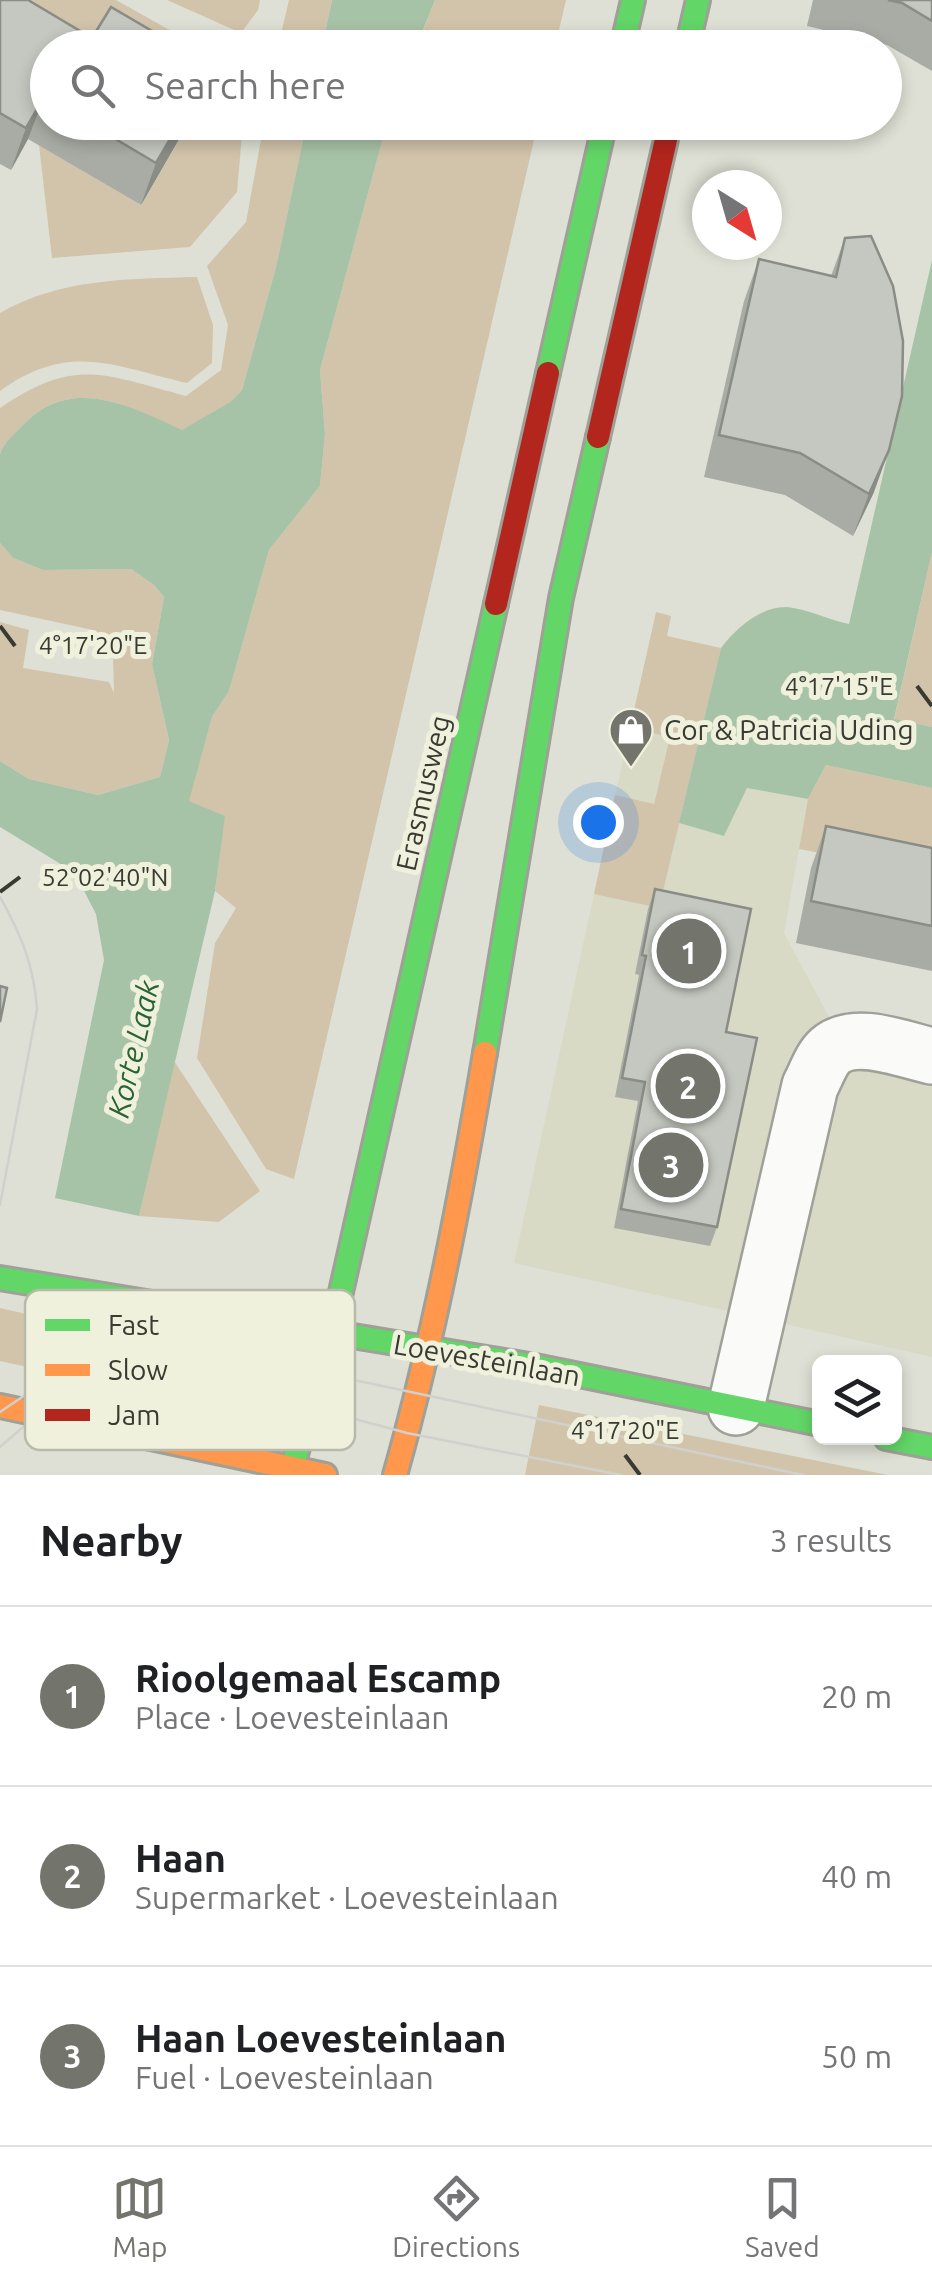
<!DOCTYPE html>
<html lang="en">
<head>
<meta charset="utf-8">
<style>
  body { margin:0; font-family:Ubuntu,sans-serif; background:#f2f2f2; color:#202124 }
  .controls { position:absolute; right:30px; bottom:30px; display:grid; overflow:hidden; border-radius:15px; box-shadow:0 5px 15px #0003 }
  .controls button { width:90px; height:90px; display:grid; place-items:center; padding:0; border:0; border-bottom:2px solid #e0e0e0; background:#fff; color:#202124; font:50px sans-serif }
  .compass { position:absolute; left:692px; top:170px; width:90px; height:90px; border-radius:50%; background:#fff; box-shadow:0 5px 15px #0003; rotate:143deg }
  .you { position:absolute; left:598px; top:822px; width:35px; height:35px; margin:-25px; border:8px solid #fff; border-radius:50%; background:#1a73e8; box-shadow:0 0 0 15px #1a73e833 }
  .badge { display:grid; place-items:center; width:65px; height:65px; border-radius:50%; background:#73746b; color:#fff; font-size:32px; font-weight:700 }
  .pin { position:absolute; translate:-50% -50%; border:5px solid #fff; box-shadow:0 2px 10px #0006 }
  .list { margin:0; padding:0; list-style:none }
  h2 { display:flex; justify-content:space-between; align-items:center; height:130px; margin:0; padding:0 40px; font-size:42px }
  h2 small { font-size:32px; font-weight:400; color:#757577 }
  .list li { display:grid; grid-template-columns:65px 1fr auto; gap:30px; align-items:center; box-sizing:border-box; height:180px; padding:0 40px; border-top:2px solid #e0e0e0 }
  .list b { display:block; font-size:38px; white-space:nowrap }
  .list p { margin:0; font-size:32px; white-space:nowrap; color:#757577 }
  .list em { font-size:32px; font-style:normal; color:#757577 }
  .icon { flex:none; width:55px; height:55px; fill:none; stroke:currentColor; stroke-width:2; stroke-linecap:round; stroke-linejoin:round }
  .map { position:relative; flex:none; width:932px; height:1475px; overflow:hidden }
  .search { position:absolute; background:#fff; box-shadow:0 5px 15px #0003; left:30px; right:30px; top:30px; height:110px; display:flex; align-items:center; gap:25px; box-sizing:border-box; padding:0 35px; border-radius:55px; color:#757577; font-size:38px }
  .sheet { height:670px; background:#fff }
  nav { display:flex; justify-content:space-around; align-items:center; box-sizing:border-box; height:140px; border-top:2px solid #e0e0e0; background:#fff; font-size:28px; color:#757577 }
  nav a { display:grid; justify-items:center; gap:5px }
  nav .on { color:#73746b }
  .map>svg:first-child { display:block }
  .built { fill:#d8dac6 }
  .green { fill:#d2c4ab }
  .water { fill:#a7c3a7 }
  .lines { fill:none; stroke-linecap:round; stroke-linejoin:round }
  .street-casing { stroke:#9fa098; stroke-width:60 }
  .fast-casing { stroke:#9fa098; stroke-width:28 }
  .slow-casing { stroke:#9fa098; stroke-width:28 }
  .jam-casing { stroke:#9fa098; stroke-width:28 }
  .street { stroke:#fafaf9; stroke-width:55 }
  .fast { stroke:#63d668; stroke-width:22 }
  .slow { stroke:#ff974d; stroke-width:22 }
  .jam { stroke:#b3261e; stroke-width:22 }
  .tram { stroke:#d0d0cc; stroke-width:2.5 }
  .wall { fill:#a9aca5 }
  .shaded-wall { fill:#8a8c86 }
  .building { fill:#c5c8c0; stroke:#8a8c86; stroke-width:2.5 }
  .ticks { fill:none; stroke:#393a32; stroke-width:4 }
  .labels { text-anchor:middle; stroke-width:10; stroke-linejoin:round; paint-order:stroke }
  .poi-label { font-size:28px; fill:#393a32; stroke:#eff1dd; text-anchor:start }
  .street-label { font-size:28px; fill:#393a32; stroke:#eff1dd }
  .water-label { font-size:30px; font-style:italic; fill:#296233; stroke:#eff1dd }
  .key { fill:#eff1dd; stroke:#b8baaa; stroke-width:2.5 }
  .key-label { font-size:28px; fill:#393a32 }
  .ticks-label { font-size:25px; text-anchor:middle; fill:#393a32; stroke:#eff1dd; stroke-width:10; stroke-linejoin:round; paint-order:stroke }
</style>
</head>
<body>
<div class="map">
<svg width="932" height="1475" viewBox="0 0 932 1475">
  <rect width="100%" height="100%" fill="#dee0d5"/>
  <path class="built" d="M630,728L670,736L632,902L659,908L679,823L724,836L747,788L808,799L784,933L843,1043L932,1056V1357L514,1263Z"/>
  <path class="green" d="M0,0H116L200,47L48,48Z
    M167,0H260L258,10L241,33Z
    M289,0H332L322,47H278Z
    M435,0H566L555,47L416,48Z
    M189,123H243L237,192L190,247L52,258L39,145L141,205Z
    M264,123H307L276,267L242,390L230,402L182,431C131,406 71,375 24,424C15,433 4,442 0,454V408C76,356 105,375 186,396L221,370L228,325L207,266L246,222Z
    M387,123H538L294,1179L266,1169L197,1058L215,943L236,908L215,891L224,817L188,802L212,717L229,691L269,550L320,486L325,434L320,370Z
    M197,277L213,325L212,363L187,383C113,366 69,341 0,391V313C61,278 128,279 197,277Z
    M0,543L13,558L43,570L131,569L154,585L164,597L152,664L169,740L160,777L98,795L29,779L0,761V622L29,630L23,668L109,682L114,693L113,659L93,630L0,610Z
    M932,552V727L894,720Z
    M656,612L671,616L667,636L721,648L659,908L594,894L615,795L654,804L670,737L630,728Z
    M826,765L932,788V874L799,849L808,799Z
    M174,1061L260,1191L219,1222L139,1216Z
    M0,1308L224,1359L209,1407L0,1361Z
    M539,1405L888,1475H525Z"/>
  <path class="water" d="M332,0H435L416,47H322Z
    M307,122L387,123L320,370L325,434L320,486L269,550L229,691L212,717L189,801L225,816L215,891L139,1216L55,1198L104,960L96,914L82,887L59,863L0,827V761L29,779L98,795L160,777L169,740L152,664L164,597L154,585L131,569L43,570L13,558L0,543V454C4,442 15,433 24,424C71,375 131,406 182,430L230,402L242,390L276,267Z
    M932,260V552L894,719L932,727V788L826,765L808,799L747,788L724,836L679,823L721,648C735,629 761,606 787,607C808,609 829,620 849,624Z"/>
  <g class="lines">
    <defs>
      <path id="street" d="M736,1407L810,1086C816,1075 821,1059 830,1051C855,1029 904,1050 932,1056"/>
      <path id="fast" d="M622,48L633,0
        M687,48L698,0
        M548,373L605,122
        M485,1053L561,598L598,437
        M0,1278L535,1366L820,1424
        M886,1438L932,1447
        M290,1475L332,1332L496,604"/>
      <path id="slow" d="M0,1406L325,1475
        M395,1475C434,1337 461,1195 485,1053"/>
      <path id="jam" d="M598,437L670,122
        M496,604L548,373"/>
    </defs>
    <use href="#street" class="street-casing"/>
    <use href="#fast" class="fast-casing"/>
    <use href="#slow" class="slow-casing"/>
    <use href="#jam" class="jam-casing"/>
    <use href="#street" class="street"/>
    <use href="#fast" class="fast"/>
    <use href="#slow" class="slow"/>
    <use href="#jam" class="jam"/>
    <path class="tram" d="M0,897C21,934 34,966 37,1009L0,1205
      M0,1412L43,1383L76,1368L128,1351L175,1350L321,1373L803,1475
      M0,1447L23,1427L67,1404L88,1395L164,1383L310,1407L407,1433L621,1475"/>
  </g>
  <path class="wall" d="M0,0L92,38L181,48H48V122H189L141,205L28,139L11,170L0,164Z
    M813,0H932V71L887,45L807,26Z
    M845,238L874,492L853,536L785,495L704,477L744,301L759,259L831,276Z
    M826,826L932,848V971L796,943L811,868Z
    M655,889L726,1032L717,1227L710,1246L614,1228L638,1101L615,1097L639,975L635,974L648,909Z"/>
  <path class="shaded-wall" d="M44,97L28,139L11,170L26,128Z
    M180,122H189L141,205L156,163Z
    M889,450L874,492L853,536L869,494Z"/>
  <path class="building" d="M0,0H28L92,38L111,7L181,48H48V100L44,97L26,128L0,113Z
    M888,0H932V21L902,3Z
    M87,122H180L156,163Z
    M871,236L893,286L903,341L902,396L889,450L869,494L800,453L719,435L759,259L836,277L845,238Z
    M826,826L932,848V926L811,901Z
    M655,889L751,909L726,1032L757,1038L717,1227L621,1209L645,1082L622,1078L646,956L642,955Z
    M0,986L7,988L0,1022Z"/>
  <path class="ticks" d="M0,626L15,646M917,686L932,706M0,892L20,877M625,1455L640,1475"/>
  <defs>
    <symbol id="shop-pin" viewBox="-11 -11 22 30"><path d="M0 17L-7.5 6A9.5 9.5 0 1 1 7.5 6Z" fill="#73746b" stroke="#eff1dd"/><path d="M-5-2.5h2.3a2.7 3.5 0 0 1 5.4 0H5L5.5 6h-11ZM-1.5-2.5h3a1.5 2.3 0 0 0-3 0Z" fill="#fff"/></symbol>
  </defs>
  <g fill-rule="evenodd">
    <use href="#shop-pin" x="606" y="705" width="50" height="68"/>
  </g>
  <g class="labels">
    <g class="poi-label">
      <text x="664" y="740">Cor &amp; Patricia Uding</text>
    </g>
    <g class="street-label">
      <text transform="translate(423 793) rotate(-77)" y="10">Erasmusweg</text>
      <text transform="translate(487 1360) rotate(10)" y="10">Loevesteinlaan</text>
    </g>
    <g class="water-label">
      <text transform="translate(134 1049) rotate(-77)" y="10">Korte Laak</text>
    </g>
  </g>
  <rect x="25" y="1290" width="330" height="160" rx="15" class="key"/>
  <rect x="45" y="1319" width="45" height="12" fill="#63d668"/>
  <rect x="45" y="1364" width="45" height="12" fill="#ff974d"/>
  <rect x="45" y="1409" width="45" height="12" fill="#b3261e"/>
  <g class="key-label">
    <text x="108" y="1335">Fast</text>
    <text x="108" y="1380">Slow</text>
    <text x="108" y="1425">Jam</text>
  </g>
  <g class="ticks-label">
    <text x="93" y="654">4°17'20"E</text>
    <text x="839" y="695">4°17'15"E</text>
    <text x="105" y="886">52°02'40"N</text>
    <text x="625" y="1439">4°17'20"E</text>
  </g>
</svg>
<div class="controls">
<button><svg class="icon" aria-label="layers" viewBox="0 0 24 24"><path d="M12 4l9 5-9 5-9-5zM3 14l9 5 9-5"/></svg></button>
</div>
<svg class="compass" viewBox="-18 -18 36 36"><path d="M0-13l5 13h-10z" fill="#e53935"/><path d="M0 13l5-13h-10z" fill="#757577"/></svg>
<div class="you"></div>
<div class="pin badge" style="left:689px;top:951px">1</div>
<div class="pin badge" style="left:688px;top:1086px">2</div>
<div class="pin badge" style="left:671px;top:1165px">3</div>
<div class="search"><svg class="icon" aria-label="search" viewBox="0 0 24 24"><circle cx="10" cy="10" r="6"/><path d="M15 15l6 6"/></svg>Search here</div>
</div>
<section class="sheet">
<h2>Nearby<small>3 results</small></h2>
<ul class="list">
<li><span class="badge">1</span><div><b>Rioolgemaal Escamp</b><p>Place · Loevesteinlaan</p></div><em>20 m</em></li>
<li><span class="badge">2</span><div><b>Haan</b><p>Supermarket · Loevesteinlaan</p></div><em>40 m</em></li>
<li><span class="badge">3</span><div><b>Haan Loevesteinlaan</b><p>Fuel · Loevesteinlaan</p></div><em>50 m</em></li>
</ul>
</section>
<nav>
<a class="on"><svg class="icon" aria-label="map" viewBox="0 0 24 24"><path d="M3 6l6-2 6 2 6-2v14l-6 2-6-2-6 2zM9 4v14M15 6v14"/></svg>Map</a>
<a><svg class="icon" aria-label="directions" viewBox="0 0 24 24"><path d="M12 3l9 9-9 9-9-9zM9 14v-3h6M13 9l2 2-2 2"/></svg>Directions</a>
<a><svg class="icon" aria-label="saved" viewBox="0 0 24 24"><path d="M7 4h10v16l-5-4-5 4z"/></svg>Saved</a>
</nav>
</body>
</html>
